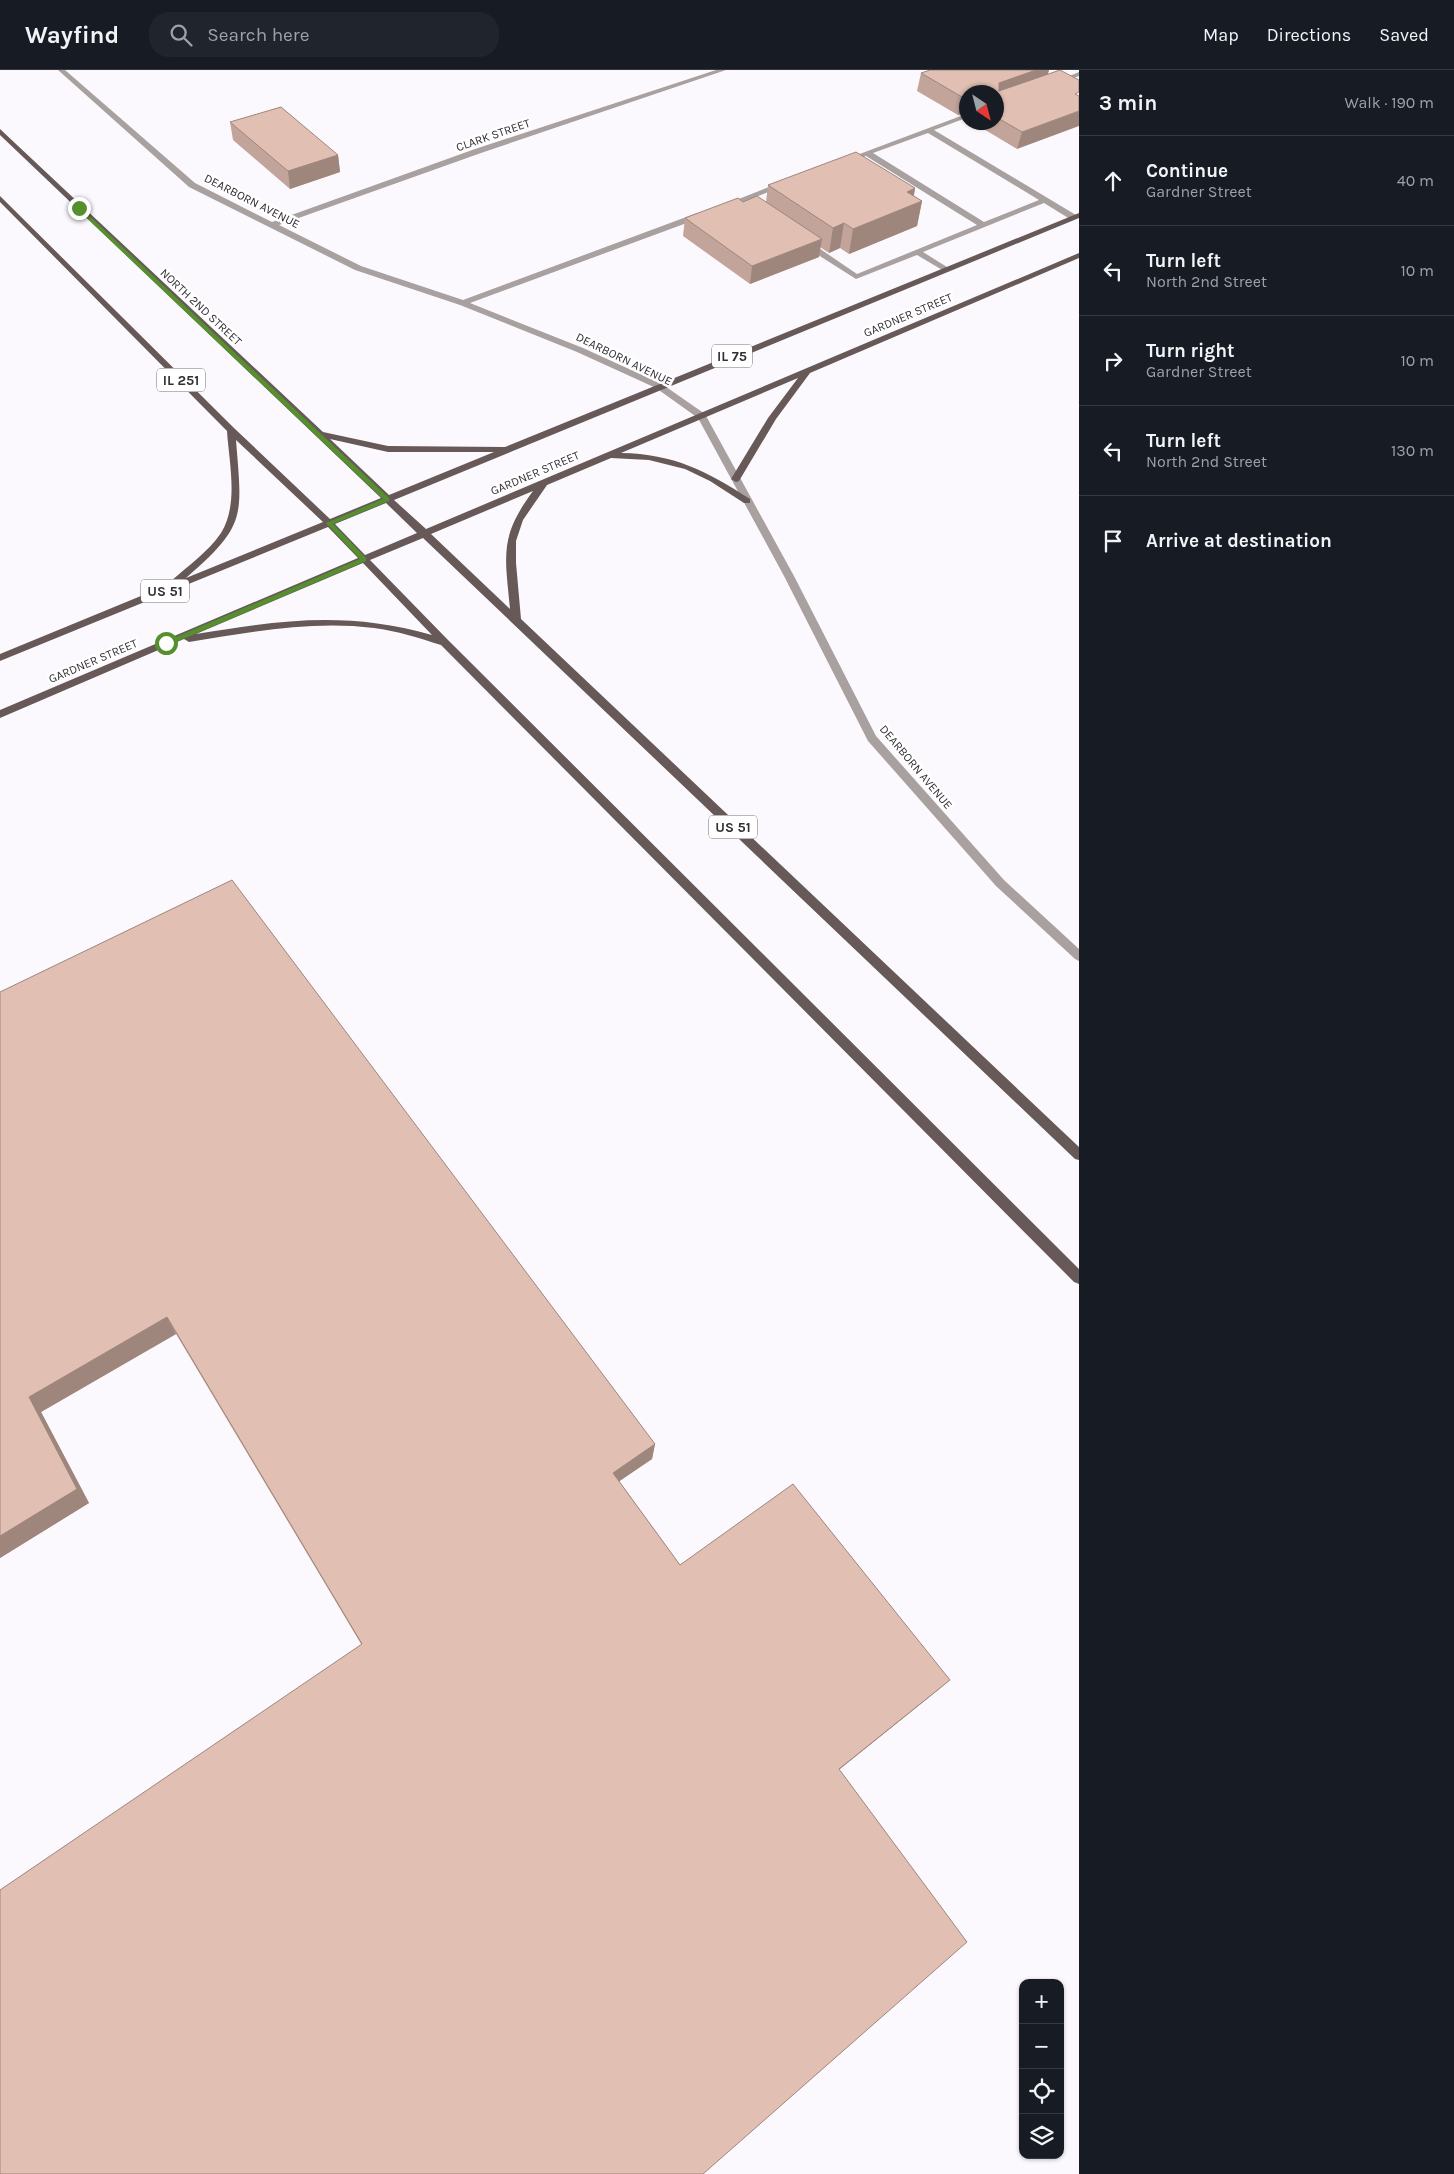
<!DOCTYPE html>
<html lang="en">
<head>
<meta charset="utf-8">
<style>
  body { margin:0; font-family:Karla,sans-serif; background:#20242c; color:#f1f3f6 }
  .controls { position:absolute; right:15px; bottom:15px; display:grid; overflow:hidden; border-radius:10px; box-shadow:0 1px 4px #0004 }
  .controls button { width:45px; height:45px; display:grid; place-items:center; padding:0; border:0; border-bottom:1px solid #363941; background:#171b24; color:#f1f3f6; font:25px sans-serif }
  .compass { position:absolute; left:959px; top:15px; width:45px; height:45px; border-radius:50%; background:#171b24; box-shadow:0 1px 4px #0004; rotate:145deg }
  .stop { position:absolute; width:15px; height:15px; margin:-11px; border:4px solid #56902e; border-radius:50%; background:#fff }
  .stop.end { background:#56902e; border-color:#fff; box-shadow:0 1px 5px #0008 }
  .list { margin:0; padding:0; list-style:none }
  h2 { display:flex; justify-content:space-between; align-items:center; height:65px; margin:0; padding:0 20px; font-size:21px }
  h2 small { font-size:16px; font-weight:400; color:#9ea1a6 }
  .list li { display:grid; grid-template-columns:32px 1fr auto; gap:15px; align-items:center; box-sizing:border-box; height:90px; padding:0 20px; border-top:1px solid #363941 }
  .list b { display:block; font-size:19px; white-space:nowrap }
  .list p { margin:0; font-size:16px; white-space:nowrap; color:#9ea1a6 }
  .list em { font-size:16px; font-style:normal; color:#9ea1a6 }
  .icon { flex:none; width:28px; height:28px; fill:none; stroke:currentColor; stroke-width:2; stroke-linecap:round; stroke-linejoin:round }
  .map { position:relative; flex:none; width:1079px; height:2104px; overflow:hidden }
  header { display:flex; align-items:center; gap:30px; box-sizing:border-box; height:70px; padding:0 25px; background:#171b24; border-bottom:1px solid #363941 }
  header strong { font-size:24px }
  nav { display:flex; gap:28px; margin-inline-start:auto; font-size:18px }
  .search { width:350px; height:45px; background:#20242c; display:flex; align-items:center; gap:12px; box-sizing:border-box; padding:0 18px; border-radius:20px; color:#9ea1a6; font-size:19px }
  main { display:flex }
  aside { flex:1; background:#171b24 }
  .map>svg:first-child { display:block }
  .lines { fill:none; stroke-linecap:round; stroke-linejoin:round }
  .minor { fill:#a9a1a0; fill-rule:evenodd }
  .major { fill:#665957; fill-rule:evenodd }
  .wall { fill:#c2a49a }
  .shaded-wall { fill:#9e867d }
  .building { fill:#e2bfb3; stroke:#9e867d }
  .route { fill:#56902e }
  .labels { text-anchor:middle; stroke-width:5; stroke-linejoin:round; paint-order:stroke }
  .far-street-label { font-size:12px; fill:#332f35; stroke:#fff }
  .shield { fill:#fff; stroke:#706d72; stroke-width:1 }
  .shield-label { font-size:14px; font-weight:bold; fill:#332f35 }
</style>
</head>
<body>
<header>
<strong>Wayfind</strong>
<div class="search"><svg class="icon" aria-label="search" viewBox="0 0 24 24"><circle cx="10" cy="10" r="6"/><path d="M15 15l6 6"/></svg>Search here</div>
<nav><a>Map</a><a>Directions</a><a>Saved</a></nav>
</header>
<main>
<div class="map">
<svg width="1079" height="2104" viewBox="0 0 1079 2104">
  <rect width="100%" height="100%" fill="#fcf9fe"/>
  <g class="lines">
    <path class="minor" d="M58,0H65L195,113L272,152L475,79L716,0H726L481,83L279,155L361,196L463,230L697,143H703V147L470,233L583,278L662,314L705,344L794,506L876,666L1004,810L1079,879V891L1075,889L996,816L868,671L784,506L698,348L656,318L577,282L460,235L355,200L189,117Z
      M1079,2V6L1058,14L1055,12Z
      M966,44V48L934,60L1076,145V149H1070L1044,133L923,182L947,197V201H944L917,185L856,209L804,176V172H810L857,204L977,155L866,86L845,93L841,91ZM928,63L1039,130L984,152L873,83Z
      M779,113L786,115L728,138L721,136Z"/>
    <path class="major" d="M0,59L323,362L388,376L505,377L1079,143V148L394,430L426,459L1079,183V188L810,303L776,349L739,411L736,412L731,409L768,348L798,308L621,383C674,384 707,401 750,429V433H744L710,411L685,399L649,390L611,388L547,415L523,450L516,471V493L521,549L1079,1077V1090L1075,1089L423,468L370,490L448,570L1079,1199V1214L1074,1212L441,575C419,568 397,561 374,558C313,550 250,562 189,572L184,569L0,648V640L358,488L328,457L0,591V584L170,514L171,511C188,496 208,482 221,463C239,434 229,393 227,361L0,132V126L234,358L330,449L381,428L0,65ZM330,369L388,382H494L389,425ZM236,370L323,452L186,508C247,455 242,447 236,370ZM533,421C499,467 505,485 510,539L431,464ZM386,433L417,463L365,485L335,454ZM363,493L432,565C347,541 281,550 196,564Z"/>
  </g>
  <path class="wall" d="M1049,0L1017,79L972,52H996V22H966L958,45L917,21L921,3Z
    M230,52L338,85L340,102L290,119L233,70Z
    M768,115L915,118L914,126L922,131L917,156L849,184L840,178L829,183L820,177L819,187L750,214L683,166L685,148L743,132H766Z
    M0,922L655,1374L652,1389L619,1411L680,1495L938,1620L840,1699L361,1574L176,1264L41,1342L89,1433L0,1488Z"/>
  <path class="shaded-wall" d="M1036,0H1049L1046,12L996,30L999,13Z
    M966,26V43L958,45L962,27Z
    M1079,41V56L1017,79L1022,62Z
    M338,85L340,102L290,119L288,101Z
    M915,118L912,135L922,131L917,156L849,184L853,159L907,122Z
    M844,153L840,178L829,183L833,158Z
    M822,169L819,187L750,214L752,196Z
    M167,1247L176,1264L41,1342L89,1433L0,1488V1466L29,1327Z
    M655,1374L652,1389L611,1417L613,1403Z
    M950,1610L938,1620L831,1706L839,1699Z"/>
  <path class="building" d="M930,0H1036L999,13V21L1060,0L1079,10V22L1075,24L1079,26V41L1022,62L996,47V22H966V26L962,27L921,3Z
    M281,37L338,85L288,101L230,52Z
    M856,82L915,118L907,122L922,131L853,159L844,153L833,158L768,115Z
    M757,126L822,169L752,196L685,148L738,128L743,132Z
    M232,810L655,1374L613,1403L680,1495L793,1414L950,1610L839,1699L967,1872L703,2104H0V1820L362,1574L167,1247L29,1327L77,1419L0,1466V922Z"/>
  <path class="route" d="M79,136L389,428V431L333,454L366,488V491L169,575H164V572L360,489L326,453L383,429L77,139Z"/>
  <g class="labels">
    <g class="far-street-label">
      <text transform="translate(493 65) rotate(-19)" y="4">CLARK STREET</text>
      <text transform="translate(252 131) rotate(27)" y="4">DEARBORN AVENUE</text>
      <text transform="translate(201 237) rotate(43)" y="4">NORTH 2ND STREET</text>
      <text transform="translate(908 245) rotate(-23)" y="4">GARDNER STREET</text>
      <text transform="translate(624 289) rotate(26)" y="4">DEARBORN AVENUE</text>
      <text transform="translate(535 403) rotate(-23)" y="4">GARDNER STREET</text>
      <text transform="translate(93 591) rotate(-23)" y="4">GARDNER STREET</text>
      <text transform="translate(916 697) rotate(50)" y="4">DEARBORN AVENUE</text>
    </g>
    <g class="shield">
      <rect x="712" y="274.5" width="40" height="23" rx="4"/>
      <rect x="157" y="298.5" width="48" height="23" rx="4"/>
      <rect x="141" y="509.5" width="48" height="23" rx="4"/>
      <rect x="709" y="745.5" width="48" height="23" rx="4"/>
    </g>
    <g class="shield-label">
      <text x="732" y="291">IL 75</text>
      <text x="181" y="315">IL 251</text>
      <text x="165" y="526">US 51</text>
      <text x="733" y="762">US 51</text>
    </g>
  </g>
</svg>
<div class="controls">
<button>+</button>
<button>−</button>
<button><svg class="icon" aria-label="locate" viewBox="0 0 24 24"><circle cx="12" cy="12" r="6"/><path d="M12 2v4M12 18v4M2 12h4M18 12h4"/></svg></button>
<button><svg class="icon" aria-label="layers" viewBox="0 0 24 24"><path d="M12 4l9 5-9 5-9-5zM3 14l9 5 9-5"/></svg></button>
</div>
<svg class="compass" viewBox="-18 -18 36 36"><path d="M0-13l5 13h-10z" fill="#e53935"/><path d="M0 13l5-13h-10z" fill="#9ea1a6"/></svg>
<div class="stop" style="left:166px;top:573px"></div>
<div class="stop end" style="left:79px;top:138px"></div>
</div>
<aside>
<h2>3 min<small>Walk · 190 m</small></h2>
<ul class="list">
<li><svg class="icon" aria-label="ahead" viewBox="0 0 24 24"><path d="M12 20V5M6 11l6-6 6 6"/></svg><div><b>Continue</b><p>Gardner Street</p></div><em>40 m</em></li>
<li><svg class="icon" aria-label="left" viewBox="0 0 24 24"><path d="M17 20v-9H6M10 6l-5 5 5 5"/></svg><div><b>Turn left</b><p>North 2nd Street</p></div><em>10 m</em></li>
<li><svg class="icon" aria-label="right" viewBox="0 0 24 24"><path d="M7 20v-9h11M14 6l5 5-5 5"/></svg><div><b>Turn right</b><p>Gardner Street</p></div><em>10 m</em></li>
<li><svg class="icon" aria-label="left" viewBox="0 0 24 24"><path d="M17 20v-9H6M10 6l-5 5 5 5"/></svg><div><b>Turn left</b><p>North 2nd Street</p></div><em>130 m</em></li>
<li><svg class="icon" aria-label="arrive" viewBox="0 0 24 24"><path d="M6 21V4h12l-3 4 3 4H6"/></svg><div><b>Arrive at destination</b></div></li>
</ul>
</aside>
</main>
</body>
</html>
